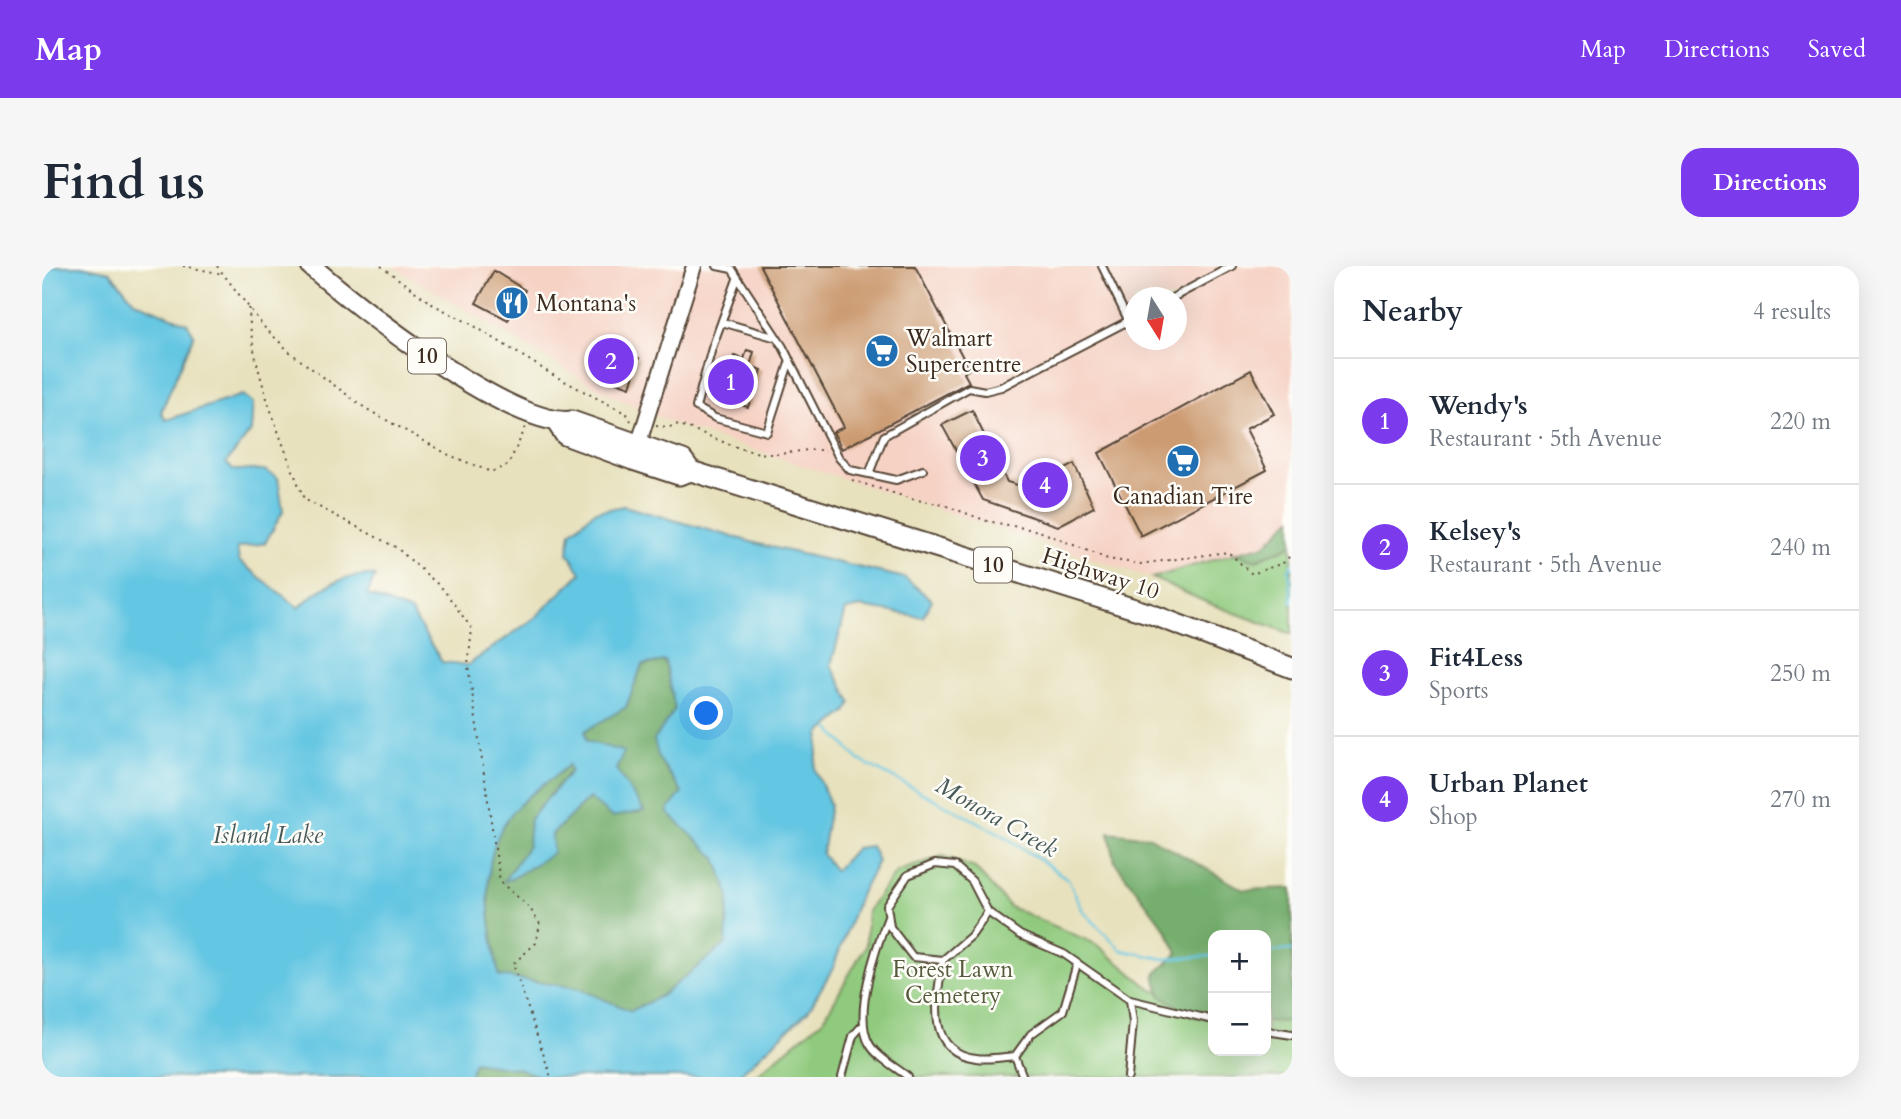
<!DOCTYPE html>
<html lang="en">
<head>
<meta charset="utf-8">
<style>
  body { margin:0; font-family:Cardo,serif; background:#f6f6f7; color:#1f2937 }
  .controls { position:absolute; right:21px; bottom:21px; display:grid; overflow:hidden; border-radius:14px; box-shadow:0 7px 28px #0002 }
  .controls button { width:63px; height:63px; display:grid; place-items:center; padding:0; border:0; border-bottom:2px solid #e0e1e3; background:#fff; color:#1f2937; font:35px sans-serif }
  .compass { position:absolute; left:1082px; top:21px; width:63px; height:63px; border-radius:50%; background:#fff; box-shadow:0 7px 28px #0002; rotate:169deg }
  .you { position:absolute; left:665px; top:448px; width:24px; height:24px; margin:-18px; border:5px solid #fff; border-radius:50%; background:#1a73e8; box-shadow:0 0 0 10px #1a73e833 }
  .badge { display:grid; place-items:center; width:46px; height:46px; border-radius:50%; background:#7c3aed; color:#fff; font-size:23px; font-weight:700 }
  .pin { position:absolute; translate:-50% -50%; border:4px solid #fff; box-shadow:0 2px 7px #0006 }
  .list { margin:0; padding:0; list-style:none }
  h2 { display:flex; justify-content:space-between; align-items:center; height:91px; margin:0; padding:0 28px; font-size:30px }
  h2 small { font-size:23px; font-weight:400; color:#747a83 }
  .list li { display:grid; grid-template-columns:46px 1fr auto; gap:21px; align-items:center; box-sizing:border-box; height:126px; padding:0 28px; border-top:2px solid #e0e1e3 }
  .list b { display:block; font-size:26px; white-space:nowrap }
  .list p { margin:0; font-size:23px; white-space:nowrap; color:#747a83 }
  .list em { font-size:23px; font-style:normal; color:#747a83 }
  .map { position:relative; flex:none; width:1250px; height:811px; overflow:hidden; border-radius:21px }
  header { display:flex; align-items:center; gap:42px; box-sizing:border-box; height:98px; padding:0 35px; background:#7c3aed; color:#fff }
  header strong { font-size:33px }
  nav { display:flex; gap:38px; margin-inline-start:auto; font-size:24px }
  .intro { display:flex; align-items:center; justify-content:space-between; box-sizing:border-box; height:168px; padding:0 42px }
  h1 { margin:0; font-size:49px }
  .button { padding:18px 32px; border-radius:21px; background:#7c3aed; color:#fff; font-size:24px; font-weight:700 }
  main { display:flex; gap:42px; padding:0 42px }
  aside { flex:1; background:#fff; border-radius:21px; box-shadow:0 7px 28px #0002 }
  .map>svg:first-child { display:block }
  .built { fill:#f6d2c4; fill-rule:evenodd }
  .green { fill:#90ca7e; stroke:#667a4e; stroke-width:2 }
  .forest { fill:#74ae6d; stroke:#586c46; stroke-width:2 }
  .water { fill:#64c6e2; stroke:#507880; stroke-width:2; fill-rule:evenodd }
  .lines { fill:none; stroke-linecap:round; stroke-linejoin:round }
  .stream { stroke:#64c6e2; stroke-width:2.5 }
  .building { fill:#cc9b72 }
  .service-casing { stroke:#554536; stroke-width:10 }
  .tertiary-casing { stroke:#554536; stroke-width:18 }
  .trunk-casing { stroke:#554536; stroke-width:23 }
  .path { stroke:#554536; stroke-width:2; stroke-dasharray:2 5; stroke-linecap:butt }
  .service { stroke:#fff; stroke-width:6 }
  .tertiary { stroke:#fff; stroke-width:14 }
  .trunk { stroke:#fff; stroke-width:19 }
  .labels { text-anchor:middle; stroke-width:5; stroke-linejoin:round; paint-order:stroke }
  .shield { fill:#fdfcf7; stroke:#75695f; stroke-width:2 }
  .shield-label { font-size:21px; font-weight:bold; fill:#3b2a1e }
  .poi-label { font-size:23px; fill:#3b2a1e; stroke:#fdfcf7; text-anchor:start }
  .street-label { font-size:23px; fill:#3b2a1e; stroke:#fdfcf7 }
  .park-label { font-size:23px; fill:#545a3b; stroke:#fdfcf7 }
  .water-label { font-size:24px; font-style:italic; fill:#475959; stroke:#fdfcf7 }
</style>
</head>
<body>
<header>
<strong>Map</strong>
<nav><a>Map</a><a>Directions</a><a>Saved</a></nav>
</header>
<div class="intro"><h1>Find us</h1><a class="button">Directions</a></div>
<main>
<div class="map">
<svg width="1250" height="811" viewBox="0 0 1250 811">
  <rect width="100%" height="100%" fill="#fdfcf7"/>
  <filter id="ink" filterUnits="userSpaceOnUse"><feTurbulence type="fractalNoise" baseFrequency=".0143" numOctaves="2"/><feDisplacementMap in="SourceGraphic" scale="14" xChannelSelector="R" yChannelSelector="G"/><feConvolveMatrix kernelMatrix="1 2 1 2 8 2 1 2 1" color-interpolation-filters="sRGB"/></filter>
  <filter id="wash" filterUnits="userSpaceOnUse"><feTurbulence type="fractalNoise" baseFrequency=".00686" numOctaves="4" result="noise"/><feDisplacementMap in="SourceGraphic" scale="28" xChannelSelector="R" yChannelSelector="G"/><feGaussianBlur stdDeviation="1.57" result="paint"/><feColorMatrix in="noise" values="0 0 0 0 0 0 0 0 0 0 0 0 0 0 0 0 0 1.4 0 .05"/><feComposite in="paint" operator="in"/></filter>
  <g filter="url(#wash)">
    <rect width="100%" height="100%" fill="#e7e1bd"/>
    <path class="built" d="M350,0H1250V252L1223,279L1110,312L632,158L562,126ZM1092,32H1134V74H1092Z"/>
    <path class="green" d="M1250,279V368L1166,337L1110,312L1193,287L1214,294Z
      M900,590L933,602L968,641L1054,678L1110,724L1171,738V785H1224V748L1250,753V811H712L782,753L824,679L825,645L854,606Z"/>
    <path class="forest" d="M1250,252V279L1214,294L1193,287L1223,279Z
      M623,395L633,443L617,493L640,526L626,546L674,592L687,629L684,678L619,730L589,745L535,722L456,710C448,659 434,596 466,552C481,531 508,515 528,498L529,504L488,553L486,580L463,614L547,532L601,544L574,503L545,475L543,465L584,441L600,399Z
      M1067,566L1108,571L1202,624L1250,622V756L1224,755V669H1171V752L1152,751L1118,729L1113,708L1136,687L1125,665L1073,596Z
      M432,796L478,803L499,811H427Z"/>
    <path class="water" d="M0,0H39L68,6L92,35L145,57L152,69L119,146L124,154L200,129L211,137L209,165L184,197L192,204H222L236,212L241,245L223,277L195,282L197,295L257,342C277,321 305,307 333,310L325,329L369,346L400,396L426,399L494,351L539,307L526,287L529,266L552,246L582,240L720,279L863,312L890,334L881,351L819,341L804,344L789,399L809,436L805,445L778,467L773,503L788,538L780,588L793,605L814,582L829,580L836,595L817,631L791,702L766,745L695,811H499L478,803L432,796L427,811H0ZM623,395L633,443L612,474L617,493L640,526L625,546L674,592L687,629L684,678L619,730L589,745L535,722L457,710C447,660 435,596 466,552C480,532 508,515 527,499L529,505L488,553L486,580L462,615L469,613L511,587L510,568L547,532L570,551L602,545L574,503L582,486L545,475L543,465L584,441L600,399Z"/>
    <g class="lines">
      <path class="stream" d="M1250,299L1247,303L1250,337
        M787,462L817,494L961,569L1026,613L1041,645L1079,684L1122,693L1171,690
        M1224,686L1250,684"/>
    </g>
    <g id="blocks">
      <path class="building" d="M718,0H873L927,103L922,107L927,116L800,183L791,166L802,161Z
        M452,5L483,24L466,54L434,37Z
        M569,81L597,92L588,121L560,111Z
        M705,84L712,86L708,100L720,104L706,141L678,133L692,90L702,93Z
        M1209,104L1232,148L1204,163L1225,204L1099,270L1057,187Z
        M930,144L965,216L986,222L1032,198L1052,241L1016,260L941,234L900,159Z"/>
    </g>
  </g>
  <g filter="url(#ink)">
    <use href="#blocks" fill-opacity="0" stroke="#554536" stroke-width="2"/>
    <g class="lines">
      <defs>
        <path id="service" d="M675,0L690,3L741,81L797,192L808,204L827,208L842,170L927,122L943,125L959,121L1092,52
          M1060,0L1087,56
          M695,13L670,82L654,141L673,152L725,166L748,94
          M1130,32L1190,0
          M680,56L735,72
          M827,208L854,214L881,204
          M946,646L929,670L901,694L871,691L848,661L845,640L866,609L893,598L913,600L930,615L946,646L978,669L1022,688L1088,734L1171,754
          M846,651C834,681 810,751 828,779C836,792 855,802 866,811
          M901,694C895,731 882,786 934,792C946,794 961,791 973,790L989,768L1021,745L1035,698
          M1224,765L1250,769
          M973,790L981,811
          M800,811L811,770L819,761
          M1086,811L1091,756L1088,734"/>
        <path id="tertiary" d="M594,186L652,0"/>
        <path id="trunk" d="M269,0C315,41 471,163 530,155L641,194L649,205
          M515,157L523,169L591,194L637,209L649,205L1109,348L1250,402"/>
      </defs>
      <use href="#service" class="service-casing"/>
      <use href="#tertiary" class="tertiary-casing"/>
      <use href="#trunk" class="trunk-casing"/>
      <path class="path" d="M141,0L181,8
        M175,0L222,61L250,88L323,142L407,189L449,206L466,199L484,161
        M339,0L390,38L429,58L511,109L585,148L589,155
        M207,42C208,100 241,178 262,233L355,282L401,323L430,363L426,399L458,616L487,641L498,658L494,677L471,698L509,811
        M614,160L628,161L633,158C665,166 693,186 728,188C745,189 767,181 783,185
        M810,214L870,233L902,239L945,255L997,265L1066,293L1098,298L1186,286L1210,308L1241,297L1250,288"/>
      <use href="#service" class="service"/>
      <use href="#tertiary" class="tertiary"/>
      <use href="#trunk" class="trunk"/>
    </g>
  </g>
  <defs>
    <symbol id="restaurant-disc" viewBox="-11 -11 22 22"><circle r="9.5" fill="#1f6fb2" stroke="#fdfcf7"/><path d="M-5-6h1v4h1v-4h1v4h1v-4h1v5L-1.5 .5V6h-2V.5L-5-1ZM5-6V6H3V1.5H1.5Q1.5-4 5-6Z" fill="#fff"/></symbol>
    <symbol id="supermarket-disc" viewBox="-11 -11 22 22"><circle r="9.5" fill="#1f6fb2" stroke="#fdfcf7"/><path d="M-6-5.5h2.5l.6 2H6L4.5 2H-2.5L-4.4-4H-6ZM-1.5 3.2a1.3 1.3 0 1 0 .1 0ZM3 3.2a1.3 1.3 0 1 0 .1 0Z" fill="#fff"/></symbol>
  </defs>
  <g fill-rule="evenodd">
    <use href="#restaurant-disc" x="451" y="18" width="38" height="38"/>
    <use href="#supermarket-disc" x="821" y="66" width="38" height="38"/>
    <use href="#supermarket-disc" x="1122" y="176" width="38" height="38"/>
  </g>
  <g class="labels">
    <g class="shield">
      <rect x="366" y="72.5" width="38" height="35" rx="5"/>
      <rect x="932" y="281.5" width="38" height="35" rx="5"/>
    </g>
    <g class="shield-label">
      <text x="385" y="97">10</text>
      <text x="951" y="306">10</text>
    </g>
    <g class="poi-label">
      <text x="494" y="45">Montana's</text>
      <text x="864" y="80">Walmart<tspan x="864" dy="26">Supercentre</tspan></text>
      <text x="1141" y="238" text-anchor="middle">Canadian Tire</text>
    </g>
    <g class="street-label">
      <text transform="translate(1059 307) rotate(18)" y="8">Highway 10</text>
    </g>
    <g class="park-label">
      <text x="911" y="711">Forest Lawn<tspan x="911" dy="26">Cemetery</tspan></text>
    </g>
    <g class="water-label">
      <text transform="translate(955 551) rotate(30)" y="8">Monora Creek</text>
      <text x="226" y="577">Island Lake</text>
    </g>
  </g>
</svg>
<div class="controls">
<button>+</button>
<button>−</button>
</div>
<svg class="compass" viewBox="-18 -18 36 36"><path d="M0-13l5 13h-10z" fill="#e53935"/><path d="M0 13l5-13h-10z" fill="#747a83"/></svg>
<div class="you"></div>
<div class="pin badge" style="left:689px;top:116px">1</div>
<div class="pin badge" style="left:569px;top:95px">2</div>
<div class="pin badge" style="left:941px;top:192px">3</div>
<div class="pin badge" style="left:1003px;top:219px">4</div>
</div>
<aside>
<h2>Nearby<small>4 results</small></h2>
<ul class="list">
<li><span class="badge">1</span><div><b>Wendy's</b><p>Restaurant · 5th Avenue</p></div><em>220 m</em></li>
<li><span class="badge">2</span><div><b>Kelsey's</b><p>Restaurant · 5th Avenue</p></div><em>240 m</em></li>
<li><span class="badge">3</span><div><b>Fit4Less</b><p>Sports</p></div><em>250 m</em></li>
<li><span class="badge">4</span><div><b>Urban Planet</b><p>Shop</p></div><em>270 m</em></li>
</ul>
</aside>
</main>
</body>
</html>
